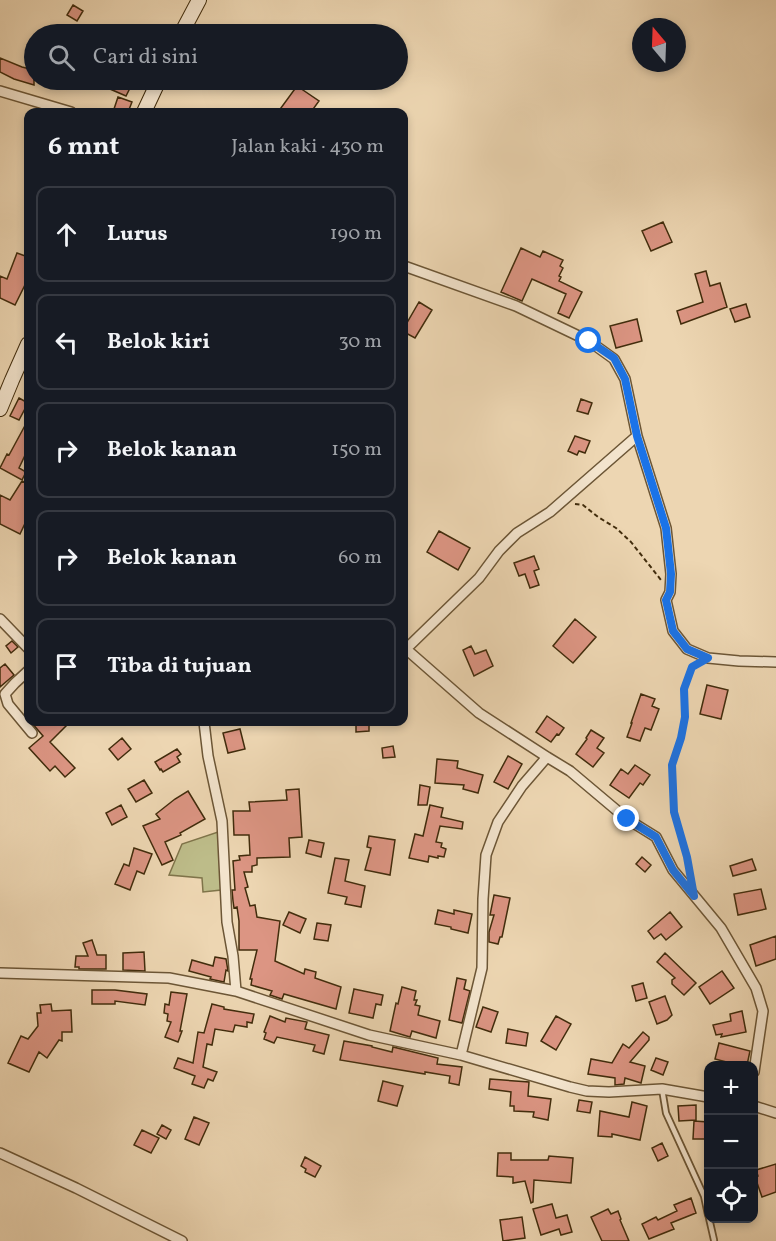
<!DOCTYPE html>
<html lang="id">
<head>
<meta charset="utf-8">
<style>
  body { margin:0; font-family:Vollkorn,serif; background:#242831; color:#f1f3f6 }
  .controls { position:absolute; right:18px; bottom:18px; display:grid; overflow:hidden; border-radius:12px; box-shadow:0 3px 9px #0003 }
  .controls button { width:54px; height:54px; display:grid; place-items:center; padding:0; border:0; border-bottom:2px solid #363941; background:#171b24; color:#f1f3f6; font:30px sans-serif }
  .compass { position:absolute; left:632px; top:18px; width:54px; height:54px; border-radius:50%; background:#171b24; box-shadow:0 3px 9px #0003; rotate:341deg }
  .stop { position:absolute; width:18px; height:18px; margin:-14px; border:4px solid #1a73e8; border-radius:50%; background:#fff }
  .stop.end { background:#1a73e8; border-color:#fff; box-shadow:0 2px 6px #0008 }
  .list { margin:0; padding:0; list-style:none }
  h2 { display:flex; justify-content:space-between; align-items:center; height:78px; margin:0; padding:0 24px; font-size:26px }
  h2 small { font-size:20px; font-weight:400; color:#9ea1a6 }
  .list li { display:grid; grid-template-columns:39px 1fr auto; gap:18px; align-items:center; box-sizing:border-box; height:96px; margin:0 12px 12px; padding:0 12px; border:2px solid #363941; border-radius:12px }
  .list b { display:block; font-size:22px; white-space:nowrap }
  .list em { font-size:20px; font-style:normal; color:#9ea1a6 }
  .icon { flex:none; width:33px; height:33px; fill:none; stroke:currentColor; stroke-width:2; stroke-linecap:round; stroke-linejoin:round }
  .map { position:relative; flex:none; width:776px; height:1241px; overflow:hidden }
  .search { position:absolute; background:#171b24; box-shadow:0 3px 9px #0003; left:24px; top:24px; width:384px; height:66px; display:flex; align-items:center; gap:15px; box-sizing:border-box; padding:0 21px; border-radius:33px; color:#9ea1a6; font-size:22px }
  .panel { position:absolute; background:#171b24; box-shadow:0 3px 9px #0003; left:24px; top:108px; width:384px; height:618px; border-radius:12px }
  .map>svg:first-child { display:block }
  .green { fill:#bdbc89; stroke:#7f744a; stroke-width:1.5 }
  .building { fill:#dc9583; stroke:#412c0c; stroke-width:1.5 }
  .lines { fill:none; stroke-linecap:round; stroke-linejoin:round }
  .lane-casing { stroke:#6c5636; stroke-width:8 }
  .street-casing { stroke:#6c5636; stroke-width:12 }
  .secondary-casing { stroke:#412c0c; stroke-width:16 }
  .path { stroke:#412c0c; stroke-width:2; stroke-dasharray:4.5 3; stroke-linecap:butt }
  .lane { stroke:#f3e4cd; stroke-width:4.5 }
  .street { stroke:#f3e4cd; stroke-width:9 }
  .secondary { stroke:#f3e4cd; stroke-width:14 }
  .route { stroke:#1a73e8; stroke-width:8 }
</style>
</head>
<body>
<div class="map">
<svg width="776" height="1241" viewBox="0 0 776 1241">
  <rect width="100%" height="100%" fill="#edd6b2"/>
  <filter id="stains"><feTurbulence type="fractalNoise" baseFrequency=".00333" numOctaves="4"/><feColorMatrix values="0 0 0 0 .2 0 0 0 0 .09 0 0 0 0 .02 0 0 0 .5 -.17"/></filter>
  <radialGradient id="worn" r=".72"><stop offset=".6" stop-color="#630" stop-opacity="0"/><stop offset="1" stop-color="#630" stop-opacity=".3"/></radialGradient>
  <path class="green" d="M221,831V890L203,892L202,878L169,875L182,844Z"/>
  <path class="building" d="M73,5L83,11L77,21L67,15Z
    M0,58L22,67L34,70V85L14,79L0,72Z
    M114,80H126L133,82L126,96L110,89Z
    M297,86L319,101L311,112H278Z
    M118,97L132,102L128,112H113Z
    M663,222L672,242L651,251L642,231Z
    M521,248L540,257L543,251L563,260L560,266L563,268L559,276L561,277L559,281L582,292L569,318L558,313L566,294L532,279L522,301L501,292Z
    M17,253L28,257V286L25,285L15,305L0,298V276L7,279Z
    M706,271L710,286L720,283L727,307L681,324L677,311L703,302L695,274Z
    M419,302L432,310L415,338L404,332V328Z
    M746,304L750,317L735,322L730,309Z
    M637,319L642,341L616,348L610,326Z
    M19,398L28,403L19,420L10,416Z
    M581,399L592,403L588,414L577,411Z
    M28,420V449L19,468L26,472L22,480L0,468L7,454L9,455Z
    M575,436L590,441L585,453L579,451L577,455L568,451Z
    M22,481L28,484V517L20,534L0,524V495L10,500Z
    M439,531L470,548L458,570L427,552Z
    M534,556L539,569L534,571L539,585L530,588L525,574L519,576L514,563Z
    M575,619L596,637L573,663L553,646Z
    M12,641L18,647L11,653L6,646Z
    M471,646L475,654L486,650L493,666L474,676L463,650Z
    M5,664L14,675L0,687V668Z
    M707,685L728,690L721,719L700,714Z
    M641,694L655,699L652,706L659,709L651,730L645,728L640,741L627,737L632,723H631Z
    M547,716L564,728L559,735L557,734L551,742L536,732Z
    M31,722H70L50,742L75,768L65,777L55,766L50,771L29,748L43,736Z
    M356,722H369V731L356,732Z
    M240,729L245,749L228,753L223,733Z
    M591,730L604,738L597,748L604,753L593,767L576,754L587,739L586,738Z
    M122,738L131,749L118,760L109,749Z
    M393,746L395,757L383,758L382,748Z
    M177,749L181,754L177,757L180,762L163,772L161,769L160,770L155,762Z
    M508,756L522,764L508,789L494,782Z
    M437,759L458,761L457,768L483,775L478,793L463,789L464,785L435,783Z
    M635,765L650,775L643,785L640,783L629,798L610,785L621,769L628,774Z
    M144,780L152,793L136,802L128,789Z
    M420,785L430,787L427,805H418Z
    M299,789L302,837L289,838L290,857L257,858V865L252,866V872H244L248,887L245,888L250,906L255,905L257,917L280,921L275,961L304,974L305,969L316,972L315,978L341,987L336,1009L284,994L282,999L270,995L272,991L251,985L252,979H250L257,950H239V921L237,907L234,908L233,901L232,890H235L233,861L240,860L239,856L250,855L249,835H234L233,811H250L249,802L287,800L286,790Z
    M188,791L205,819L180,833L181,835L165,842L173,860L162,865L143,826L160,819L156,814L175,799Z
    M121,805L127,817L112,825L106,813Z
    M430,805L443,808L441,817L463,822L462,829L440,826L436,842L442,843L441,847L446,849L444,857L438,856V858L429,856L428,862L409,858L415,834L423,836Z
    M369,836L395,840L390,875L365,870L371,848L367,847Z
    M309,840L324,843L321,857L306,853Z
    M134,848L152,854L144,874L137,871L130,890L115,884L124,864L129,866Z
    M642,857L651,865L645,872L636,864Z
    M335,858L349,860L345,881L365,886L361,907L345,904L347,897L328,893Z
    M752,859L756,870L733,876L730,866Z
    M761,889L766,909L738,915L734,894Z
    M494,895L510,898L502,937H500L498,944L489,942V932L494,915H490Z
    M438,910L454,914V910L472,914L468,933L451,929V927L435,924Z
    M289,912L306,919L300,933L283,925Z
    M670,912L682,927L666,940L661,934L654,939L648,931Z
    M317,923L331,925L328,941L314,939Z
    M776,936V959L756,966L750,945Z
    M92,940L97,955H106V969H79V967H75L76,956H88L83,943Z
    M144,952L145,971L123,970V953Z
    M665,953L696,983L684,995L672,984V980L675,978L657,962Z
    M215,957L226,959L228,971L226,970L224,982L210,979L211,977L189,971L192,960L213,966Z
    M722,971L734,988L710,1004L699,987Z
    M457,978L466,980L464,989L470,991L462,1023L449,1020Z
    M643,983L647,998L636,1001L632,986Z
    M402,987L416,991L414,1000H417L415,1005L420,1006L418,1015L440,1021L436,1038L412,1031L410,1037L390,1031L396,1003L398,1004Z
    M354,989L383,995L381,1005L376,1004L373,1018L349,1013Z
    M92,990H115L147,994L145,1005L115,1001V1004H92Z
    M171,992L187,994L180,1031H182L178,1042L165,1037L171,1022L167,1021L168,1014L164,1013L165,1004L169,1005Z
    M665,996L672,1015L667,1020L657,1024L649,1002Z
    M51,1004L52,1011L71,1010L72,1032H62V1041L59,1040L47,1058L39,1052L29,1072L8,1063L21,1036L28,1039L38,1026L37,1013H41L40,1005Z
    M212,1004L224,1007V1009L254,1014L252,1023L247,1022V1027L235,1025L233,1032L215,1029L212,1045L207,1044L203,1067L217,1072L213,1081L208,1079L204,1088L192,1084L195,1076L174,1068L178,1058L193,1063L198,1032L204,1033Z
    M483,1007L498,1012L491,1032L476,1027Z
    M742,1011L746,1032L721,1037L722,1034L716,1035L713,1025L731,1021L730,1014Z
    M270,1016L285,1022L286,1018L307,1022L305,1029L329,1035L324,1054L313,1051L315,1045L277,1037L274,1043L264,1039L266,1033L264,1032Z
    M556,1016L571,1024L556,1050L541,1041Z
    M508,1029L528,1033L526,1046L506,1043Z
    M643,1032L649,1037V1040L630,1062L645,1066L641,1083L625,1078L624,1084L615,1085V1078L588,1074L591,1059L612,1063L623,1044L629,1048Z
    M344,1041L372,1046V1047L392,1052L393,1047L438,1058L437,1064L462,1067L459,1085L449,1083L450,1076L425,1072V1074L340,1060Z
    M719,1043L750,1051L747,1065H738L715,1059Z
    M656,1058L668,1062L663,1075L651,1070Z
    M490,1079L529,1082L528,1096L551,1099L548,1120L533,1117L534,1112L514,1111V1106H510L511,1092L489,1089Z
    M383,1081L403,1086L397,1106L378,1101Z
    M579,1100L592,1102L590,1113L577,1111Z
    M632,1102L647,1106L640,1140L612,1134V1137L598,1136L600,1111L629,1117Z
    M696,1105V1120L679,1121L678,1106Z
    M194,1117L209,1123L199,1145L185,1139Z
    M694,1121L708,1122V1139H693Z
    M162,1125L171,1130L166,1139L157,1134Z
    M142,1130L159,1138L151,1153L134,1145Z
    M662,1143L668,1156L658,1161L652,1148Z
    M498,1153H511V1160H548L549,1156L573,1158L571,1183L534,1180L533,1202L531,1203L525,1181L513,1183V1177L497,1176Z
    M305,1157L321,1166L315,1177L305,1172L306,1169L301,1166Z
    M776,1164V1192L762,1197L755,1177L758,1176L756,1170Z
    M691,1198L696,1213L671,1223L674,1229L649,1239L642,1224L656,1217L658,1220L677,1211L674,1205Z
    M552,1204L556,1218L567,1215L572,1232L561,1235L559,1229L541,1235L533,1209Z
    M608,1209L611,1214L618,1211L621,1219L620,1220L629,1241H602L591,1217Z
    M522,1217L525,1238L503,1241L500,1220Z"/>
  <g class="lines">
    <defs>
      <path id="lane" d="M662,1089L666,1113L704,1196L708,1215
        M709,1218L714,1240"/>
      <path id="street" d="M0,91L71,112
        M404,266L516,306L589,341L614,359L625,379L637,436L666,528L671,574L670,592L666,600L673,631L687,649L708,658L739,661L776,662
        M0,619L28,648
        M404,649H406L479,713L547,757L570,771L627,819L656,837L673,870L721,928L756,988L763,1011L754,1072
        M406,649L479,578L499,551L517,533L550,512L637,436
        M28,671L15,683L5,694L8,704L32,733
        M204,722L208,756L222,821L227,922L233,956L236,991
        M0,973L169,978L236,991L369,1035L461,1055L570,1087L587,1091L609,1092L662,1089L708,1097
        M461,1055L482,968L483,899L486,855L498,822L522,786L547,757
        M754,1106L776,1113
        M0,1153L76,1188L182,1241"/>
      <path id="secondary" d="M181,34L199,0
        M144,112L159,80
        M0,409L12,380L28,344"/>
    </defs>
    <use href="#lane" class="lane-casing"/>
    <use href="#street" class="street-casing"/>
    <use href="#secondary" class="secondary-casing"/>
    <path class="path" d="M575,504L583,505L598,517L616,528L631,542L661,580
      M691,876L687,857L674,812L672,765L681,738L685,717L683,689L692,667L696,665"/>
    <use href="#lane" class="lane"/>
    <use href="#street" class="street"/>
    <use href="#secondary" class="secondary"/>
  </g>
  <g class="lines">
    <path class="route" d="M589,341L614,358L625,379L637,436L666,528L671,574L670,592L666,600L673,631L687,649L708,658L692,667L684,689L685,717L681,738L672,765L674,812L687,857L694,896L673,870L656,837L627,819"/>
  </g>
  <rect width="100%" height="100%" filter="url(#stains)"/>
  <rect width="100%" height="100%" fill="url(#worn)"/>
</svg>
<div class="controls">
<button>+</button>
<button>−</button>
<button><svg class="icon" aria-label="locate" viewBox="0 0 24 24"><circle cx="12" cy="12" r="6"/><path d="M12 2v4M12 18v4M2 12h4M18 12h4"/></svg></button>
</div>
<svg class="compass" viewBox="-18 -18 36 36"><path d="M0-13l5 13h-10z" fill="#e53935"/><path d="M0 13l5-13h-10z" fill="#9ea1a6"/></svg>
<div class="stop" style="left:589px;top:341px"></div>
<div class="stop end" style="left:627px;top:819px"></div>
<div class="search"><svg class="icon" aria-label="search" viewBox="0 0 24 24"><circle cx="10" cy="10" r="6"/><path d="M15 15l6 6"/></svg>Cari di sini</div>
<section class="panel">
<h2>6 mnt<small>Jalan kaki · 430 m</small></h2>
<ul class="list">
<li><svg class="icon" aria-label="ahead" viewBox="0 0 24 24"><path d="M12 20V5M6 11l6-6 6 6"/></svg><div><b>Lurus</b></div><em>190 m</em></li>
<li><svg class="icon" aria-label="left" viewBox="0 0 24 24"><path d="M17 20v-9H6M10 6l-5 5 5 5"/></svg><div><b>Belok kiri</b></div><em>30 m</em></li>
<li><svg class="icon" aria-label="right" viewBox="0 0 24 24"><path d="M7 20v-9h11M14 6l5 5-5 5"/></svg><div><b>Belok kanan</b></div><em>150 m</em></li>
<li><svg class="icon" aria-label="right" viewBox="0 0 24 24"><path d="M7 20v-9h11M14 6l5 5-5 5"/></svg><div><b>Belok kanan</b></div><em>60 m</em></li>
<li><svg class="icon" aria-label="arrive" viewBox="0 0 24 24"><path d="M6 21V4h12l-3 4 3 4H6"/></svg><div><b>Tiba di tujuan</b></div></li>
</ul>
</section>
</div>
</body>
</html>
